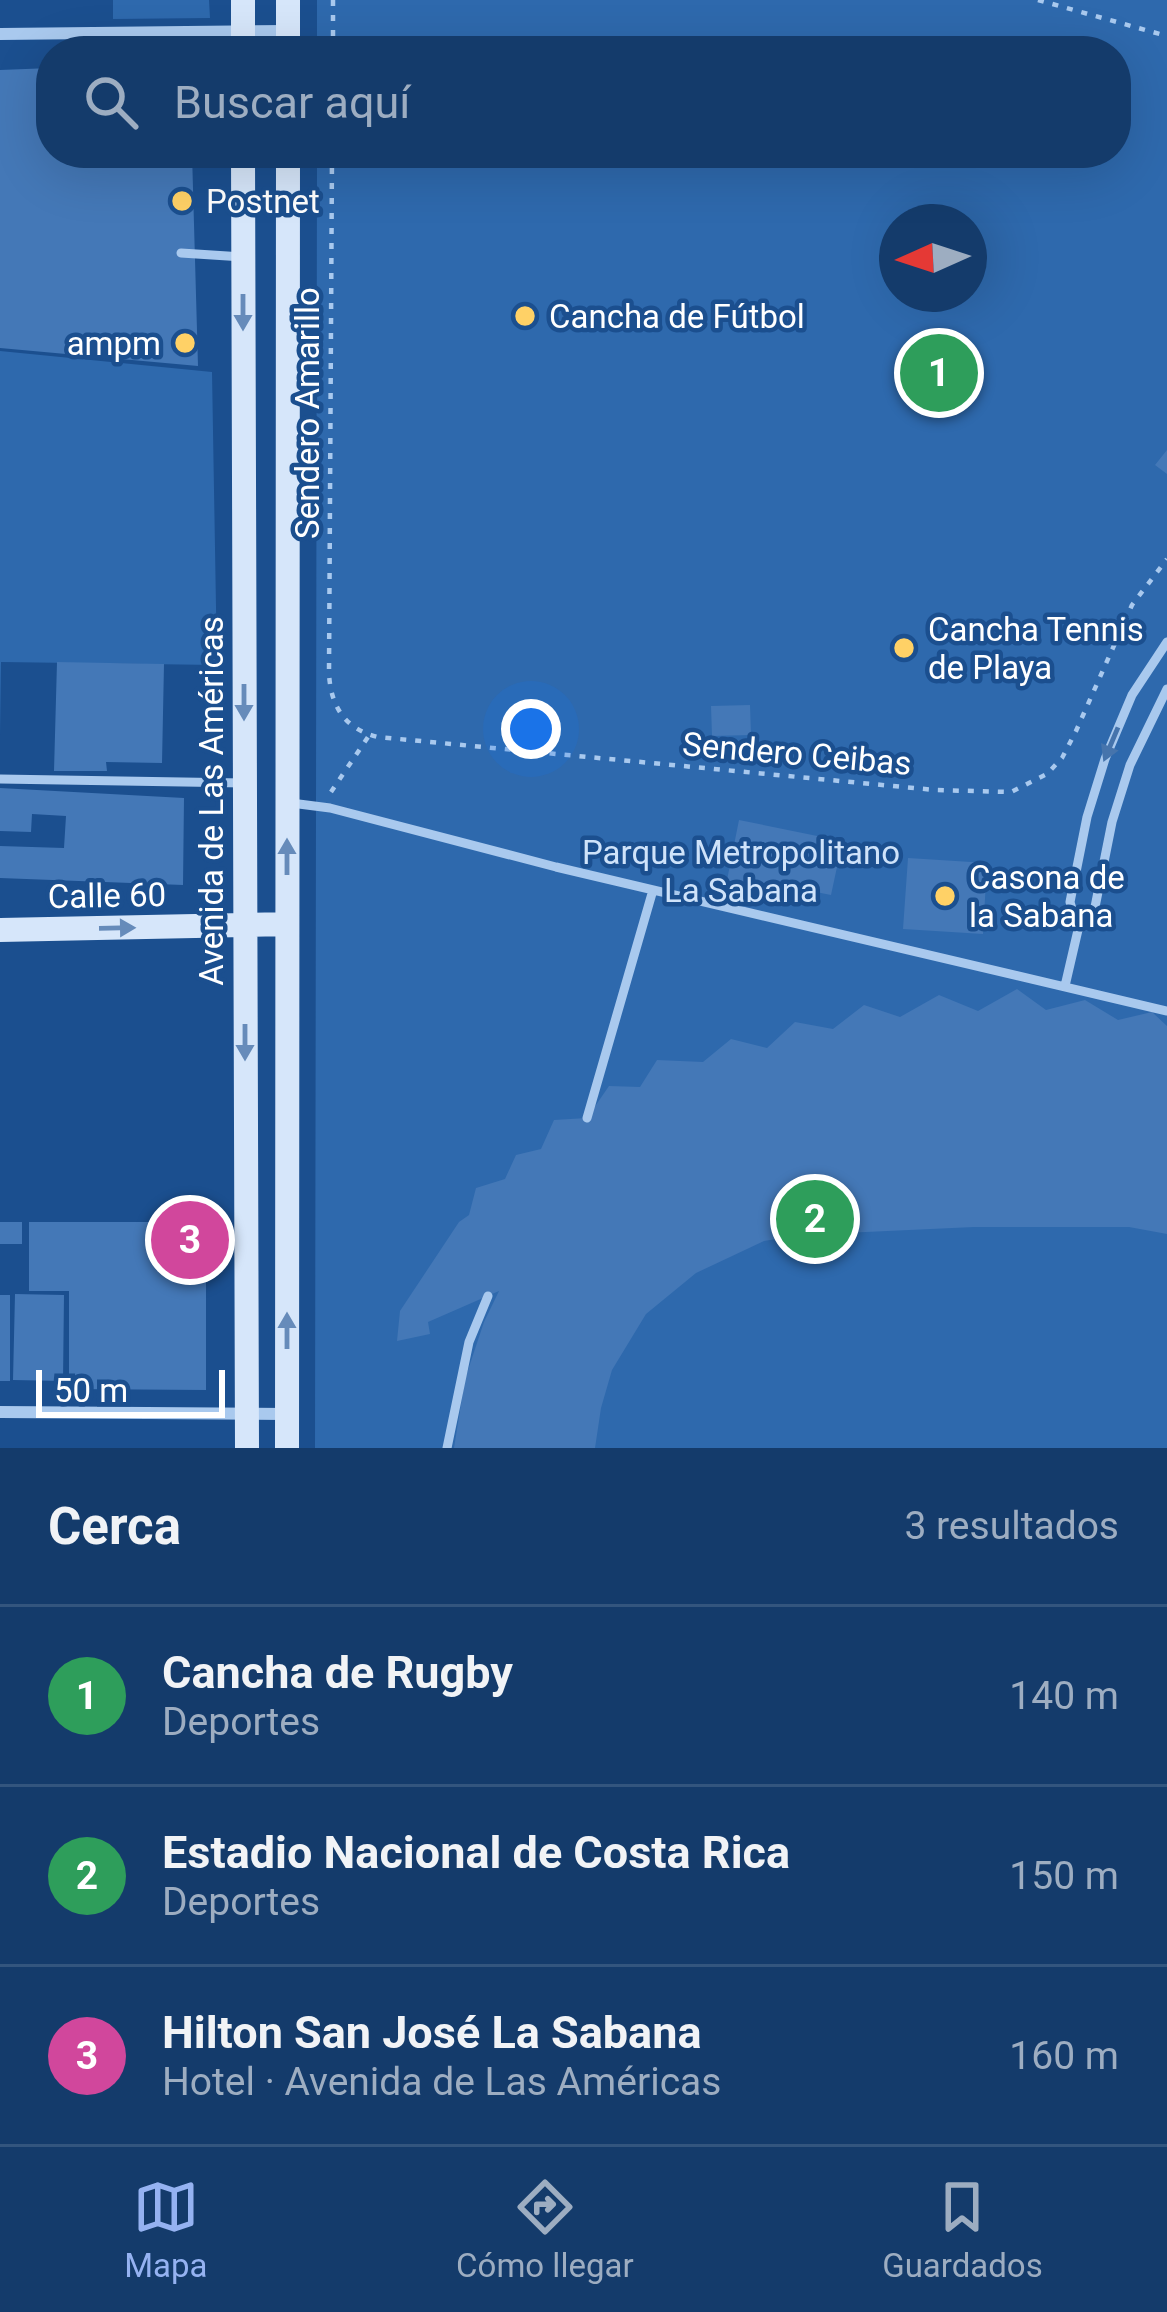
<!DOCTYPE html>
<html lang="es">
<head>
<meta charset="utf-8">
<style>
  body { margin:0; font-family:Roboto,sans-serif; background:#214673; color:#f1f3f6 }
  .compass { position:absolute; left:879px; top:204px; width:108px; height:108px; border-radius:50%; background:#143b6b; box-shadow:0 12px 48px #0002; rotate:267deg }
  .scale { position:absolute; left:36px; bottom:30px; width:189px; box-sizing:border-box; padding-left:12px; border:6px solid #fff; border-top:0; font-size:33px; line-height:42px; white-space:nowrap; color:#fff; -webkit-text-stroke:9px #1b4f8f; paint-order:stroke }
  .you { position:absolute; left:531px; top:729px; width:42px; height:42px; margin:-30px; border:9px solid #fff; border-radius:50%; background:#1a73e8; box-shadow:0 0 0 18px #1a73e833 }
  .badge { display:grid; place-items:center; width:78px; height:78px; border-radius:50%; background:#95b2f1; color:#fff; font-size:39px; font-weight:700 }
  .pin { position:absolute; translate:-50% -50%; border:6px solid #fff; box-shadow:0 3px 12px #0006 }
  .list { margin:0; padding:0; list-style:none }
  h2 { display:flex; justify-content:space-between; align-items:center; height:156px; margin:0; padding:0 48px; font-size:51px }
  h2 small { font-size:39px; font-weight:400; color:#9dadc1 }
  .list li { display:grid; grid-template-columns:78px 1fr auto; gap:36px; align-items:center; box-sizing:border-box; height:180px; padding:0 48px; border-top:3px solid #33557e }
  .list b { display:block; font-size:45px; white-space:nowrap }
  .list p { margin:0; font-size:39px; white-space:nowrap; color:#9dadc1 }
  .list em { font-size:39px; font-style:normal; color:#9dadc1 }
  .icon { flex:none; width:66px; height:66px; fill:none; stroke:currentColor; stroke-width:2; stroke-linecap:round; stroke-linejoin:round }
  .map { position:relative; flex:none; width:1167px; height:1448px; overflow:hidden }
  .search { position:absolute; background:#143b6b; box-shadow:0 12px 48px #0002; left:36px; right:36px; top:36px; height:132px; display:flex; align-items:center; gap:30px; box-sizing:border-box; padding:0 42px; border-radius:48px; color:#9dadc1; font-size:45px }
  .sheet { height:696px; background:#143b6b }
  nav { display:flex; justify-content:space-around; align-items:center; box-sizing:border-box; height:168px; border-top:3px solid #33557e; background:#143b6b; font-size:33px; color:#9dadc1 }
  nav a { display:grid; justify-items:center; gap:6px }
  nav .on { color:#95b2f1 }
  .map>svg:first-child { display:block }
  .green { fill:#2e69ad; fill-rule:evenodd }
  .building { fill:#4478b7 }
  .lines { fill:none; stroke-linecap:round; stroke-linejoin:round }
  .path { stroke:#a9c9ee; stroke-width:4.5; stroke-dasharray:6 9; stroke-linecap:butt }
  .lane { stroke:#a9c9ee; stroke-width:9 }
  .street { stroke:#a9c9ee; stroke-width:12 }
  .secondary { stroke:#d6e6fa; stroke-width:24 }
  .oneway { fill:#668bba }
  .oneway2 { fill:#4674ac }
  .poi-dot { fill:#ffd166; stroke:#1b4f8f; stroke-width:4.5 }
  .labels { text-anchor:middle; stroke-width:9; stroke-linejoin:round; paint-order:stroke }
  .poi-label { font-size:33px; fill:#fff; stroke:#1b4f8f; text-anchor:start }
  .street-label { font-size:33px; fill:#fff; stroke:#1b4f8f }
  .park-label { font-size:33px; fill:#cfe3fa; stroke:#1b4f8f }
</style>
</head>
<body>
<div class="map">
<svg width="1167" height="1448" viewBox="0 0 1167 1448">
  <rect width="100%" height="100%" fill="#1b4f8f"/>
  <path class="green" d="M113,0H209L210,18L113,19Z
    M317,0H1167V1448H315L317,153H1116V51H317ZM897,222H969V294H897Z
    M0,351L212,372L217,665L1,662L0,735Z"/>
  <path class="building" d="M51,68V153H192L198,366L0,348V70Z
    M1167,450V474L1155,465Z
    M57,662L164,664L162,763L106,762L107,771H54Z
    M750,705L751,735L712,736L711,706Z
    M0,788L184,798L183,885L0,878V846L64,848L66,816L32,814L31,832L0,831Z
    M739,820L832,839L826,865L837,867L831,895L801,889L798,904L725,890Z
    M908,858L987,863L983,934L903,929Z
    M1017,989L1046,1010L1085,1000L1118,1020L1152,1012L1167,1026V1234L1129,1227H974L801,1235L764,1241L696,1273L646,1314L612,1370L601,1408L595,1448H454L465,1379L484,1322L499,1291L428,1322L430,1334L397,1341L400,1311L459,1222L469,1215L476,1188L505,1179L516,1155L541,1149L554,1120L587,1118L609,1086L640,1087L657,1060L703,1062L731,1039L767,1048L795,1022L833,1029L864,1005L900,1017L939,995L978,1011Z
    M0,1222H22V1244H0Z
    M29,1222H206V1390L69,1389V1291H29Z
    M15,1294L64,1295L63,1381L13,1380Z
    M0,1295H10V1381H0Z"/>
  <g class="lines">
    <path class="path" d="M1038,0L1167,36
      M333,51V0
      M332,153L329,674C331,707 345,729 378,737L935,790L1011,792L1047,774L1062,758L1076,731L1132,605L1167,559
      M331,792L368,737"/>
    <path class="lane" d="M181,253L243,257
      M0,779L244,783
      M291,803L330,808L556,867L1167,1011
      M1078,930L1070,902L1087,817L1105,759L1132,695L1167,642
      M1065,986L1078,930L1095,907L1112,822L1130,765L1167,689
      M587,1118L653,890
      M447,1448L469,1342L488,1296"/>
    <path class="street" d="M0,34L288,31
      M0,1412L287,1414"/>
    <path class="secondary" d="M243,0V51
      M288,51V0
      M243,153L247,1448
      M0,930L287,924
      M287,1448L288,153"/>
  </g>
  <defs><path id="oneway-solid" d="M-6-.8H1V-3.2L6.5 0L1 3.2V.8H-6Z" transform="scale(3)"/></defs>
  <g class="oneway">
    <use href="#oneway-solid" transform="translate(243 312) rotate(90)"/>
    <use href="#oneway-solid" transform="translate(244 702) rotate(90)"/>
    <use href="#oneway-solid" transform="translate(287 857) rotate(-90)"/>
    <use href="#oneway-solid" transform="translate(117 928) rotate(-1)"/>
    <use href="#oneway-solid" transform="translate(245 1042) rotate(90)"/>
    <use href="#oneway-solid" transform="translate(287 1331) rotate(-90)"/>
  </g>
  <use class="oneway2" href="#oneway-solid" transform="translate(1111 744) rotate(113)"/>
  <g class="poi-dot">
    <circle cx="182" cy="201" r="12"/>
    <circle cx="525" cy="316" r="12"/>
    <circle cx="185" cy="343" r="12"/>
    <circle cx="904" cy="648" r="12"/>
    <circle cx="945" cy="896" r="12"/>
  </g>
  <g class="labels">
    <g class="poi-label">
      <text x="206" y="213">Postnet</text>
      <text x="549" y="328">Cancha de Fútbol</text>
      <text x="161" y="355" text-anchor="end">ampm</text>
      <text x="928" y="641">Cancha Tennis<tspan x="928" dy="38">de Playa</tspan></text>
      <text x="969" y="889">Casona de<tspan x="969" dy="38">la Sabana</tspan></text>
    </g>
    <g class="street-label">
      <text transform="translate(307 413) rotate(-90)" y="12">Sendero Amarillo</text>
      <text transform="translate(797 753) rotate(5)" y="12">Sendero Ceibas</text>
      <text transform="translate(211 801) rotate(-90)" y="12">Avenida de Las Américas</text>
      <text transform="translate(107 895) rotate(-1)" y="12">Calle 60</text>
    </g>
    <g class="park-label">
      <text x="741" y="864">Parque Metropolitano<tspan x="741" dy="38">La Sabana</tspan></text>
    </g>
  </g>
</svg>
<svg class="compass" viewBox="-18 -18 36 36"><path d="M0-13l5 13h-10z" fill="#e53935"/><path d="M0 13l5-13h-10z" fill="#9dadc1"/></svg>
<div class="scale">50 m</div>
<div class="you"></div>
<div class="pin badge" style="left:939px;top:373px;background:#2e9e5b">1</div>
<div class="pin badge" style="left:815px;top:1219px;background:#2e9e5b">2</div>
<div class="pin badge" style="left:190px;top:1240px;background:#d1479c">3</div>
<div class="search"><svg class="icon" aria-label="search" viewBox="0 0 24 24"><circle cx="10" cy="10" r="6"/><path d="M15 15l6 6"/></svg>Buscar aquí</div>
</div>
<section class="sheet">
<h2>Cerca<small>3 resultados</small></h2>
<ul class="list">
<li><span class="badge" style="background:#2e9e5b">1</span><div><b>Cancha de Rugby</b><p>Deportes</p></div><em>140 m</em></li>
<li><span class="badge" style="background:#2e9e5b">2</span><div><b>Estadio Nacional de Costa Rica</b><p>Deportes</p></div><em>150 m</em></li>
<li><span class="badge" style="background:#d1479c">3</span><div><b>Hilton San José La Sabana</b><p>Hotel · Avenida de Las Américas</p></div><em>160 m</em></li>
</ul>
</section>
<nav>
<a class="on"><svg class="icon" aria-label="map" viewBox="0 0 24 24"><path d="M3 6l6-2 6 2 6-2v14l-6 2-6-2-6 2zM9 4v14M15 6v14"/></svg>Mapa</a>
<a><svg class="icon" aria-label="directions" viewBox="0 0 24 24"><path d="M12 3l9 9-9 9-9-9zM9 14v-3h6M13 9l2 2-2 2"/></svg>Cómo llegar</a>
<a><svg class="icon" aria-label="saved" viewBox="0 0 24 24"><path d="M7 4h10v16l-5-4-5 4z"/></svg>Guardados</a>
</nav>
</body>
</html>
